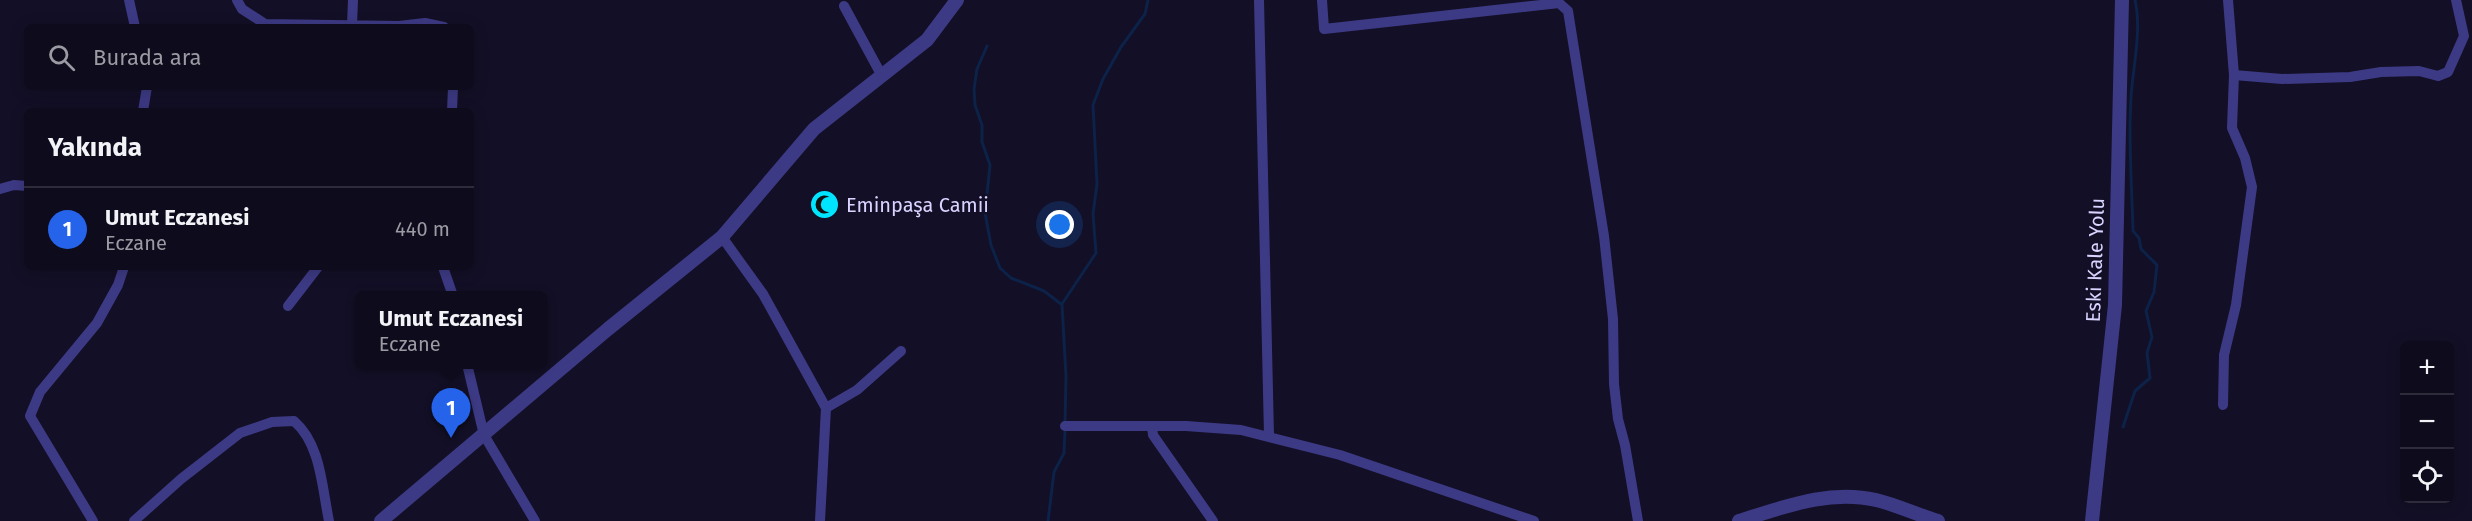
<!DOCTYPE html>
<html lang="tr">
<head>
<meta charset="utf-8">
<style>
  body { margin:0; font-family:"Fira Sans",sans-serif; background:#171425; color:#f1f3f6 }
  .controls { position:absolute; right:18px; bottom:18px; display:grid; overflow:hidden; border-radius:9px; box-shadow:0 3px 15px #0003 }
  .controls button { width:54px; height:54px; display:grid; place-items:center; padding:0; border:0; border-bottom:2px solid #2e2b3b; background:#0e0b1c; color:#f1f3f6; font:30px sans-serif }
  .you { position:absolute; left:1060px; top:225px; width:21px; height:21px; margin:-15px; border:4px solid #fff; border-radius:50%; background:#1a73e8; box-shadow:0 0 0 9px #1a73e833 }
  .badge { display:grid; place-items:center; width:39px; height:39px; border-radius:50%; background:#2563eb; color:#fff; font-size:20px; font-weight:700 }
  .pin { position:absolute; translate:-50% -50px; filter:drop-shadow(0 2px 3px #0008) }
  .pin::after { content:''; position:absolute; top:32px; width:21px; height:18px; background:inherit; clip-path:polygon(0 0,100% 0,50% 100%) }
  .popup { position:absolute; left:355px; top:291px; width:192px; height:78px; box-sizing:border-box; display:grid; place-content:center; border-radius:9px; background:#0e0b1c; filter:drop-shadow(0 2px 4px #0005); font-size:20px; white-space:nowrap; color:#9b9ba3 }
  .popup b { font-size:22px; color:#f1f3f6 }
  .popup::after { content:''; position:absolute; left:50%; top:100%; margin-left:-12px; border:12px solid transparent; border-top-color:#0e0b1c }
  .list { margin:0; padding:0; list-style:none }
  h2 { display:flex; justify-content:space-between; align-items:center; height:78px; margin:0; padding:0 24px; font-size:26px }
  h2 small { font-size:20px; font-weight:400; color:#9b9ba3 }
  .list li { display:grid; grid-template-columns:39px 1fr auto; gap:18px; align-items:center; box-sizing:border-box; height:84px; padding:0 24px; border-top:2px solid #2e2b3b }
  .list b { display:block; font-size:22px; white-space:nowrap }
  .list p { margin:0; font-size:20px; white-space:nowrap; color:#9b9ba3 }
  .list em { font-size:20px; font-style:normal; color:#9b9ba3 }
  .icon { flex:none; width:33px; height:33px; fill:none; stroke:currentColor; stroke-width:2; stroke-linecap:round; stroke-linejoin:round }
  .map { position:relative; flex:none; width:2472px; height:521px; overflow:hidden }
  .search { position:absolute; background:#0e0b1c; box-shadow:0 3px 15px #0003; left:24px; top:24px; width:450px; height:66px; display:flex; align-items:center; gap:15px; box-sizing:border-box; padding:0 21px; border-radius:9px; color:#9b9ba3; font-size:22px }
  .panel { position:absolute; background:#0e0b1c; box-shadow:0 3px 15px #0003; left:24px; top:108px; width:450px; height:162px; border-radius:9px }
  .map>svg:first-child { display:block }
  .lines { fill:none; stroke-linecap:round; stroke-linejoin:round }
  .stream { stroke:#0c2248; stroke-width:3 }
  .minor { stroke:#3d3a85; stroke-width:10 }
  .tertiary { stroke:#3d3a85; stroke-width:14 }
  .labels { text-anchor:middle; stroke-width:4.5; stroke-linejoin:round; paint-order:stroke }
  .poi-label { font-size:20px; fill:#d9d4ff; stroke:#130f26; text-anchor:start }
  .street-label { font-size:20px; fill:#d9d4ff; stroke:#130f26 }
</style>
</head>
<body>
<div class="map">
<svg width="2472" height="521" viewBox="0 0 2472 521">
  <rect width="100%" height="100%" fill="#130f26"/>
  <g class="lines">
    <path class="stream" d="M987,46L977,69L974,89L975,105L982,125V142L990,165L985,213L991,245L1000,268L1011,278L1044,291L1061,304
      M1065,423L1066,376L1062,304L1096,253L1093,214L1097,184L1093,105L1103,79L1121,47L1145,14L1148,0
      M2123,427L2135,391L2150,378L2147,353L2152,337L2146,311L2154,292L2157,265L2141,249L2139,238L2133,231C2132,186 2128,142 2131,97C2133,66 2142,31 2135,0
      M1048,521L1054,472L1064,453L1065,430"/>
    <path class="minor" d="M129,0L135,27
      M237,0L242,9L265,24L399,26L425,23L444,27
      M1259,0L1269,435
      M1322,0L1324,29L1559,3L1568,11L1604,236L1613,319L1614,384L1618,419L1625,445L1638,521
      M844,6L882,76
      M352,25L353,0
      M2234,75L2282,79L2350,77L2381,72L2419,71L2438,76L2448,72L2464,36L2456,0
      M143,111L147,87
      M452,111L453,87
      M0,189L14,185L27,186
      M722,237L763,294L826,408L820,521
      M443,267L453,296
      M288,306L318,267
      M467,364L484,435L535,521
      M2223,405L2224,355L2236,305L2252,187L2245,158L2232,128L2234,75L2228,0
      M826,408L857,390L901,351
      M1065,426H1186L1241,430L1340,455L1534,521
      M1152,427L1153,435L1213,521
      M93,521L30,416L40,392L97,323L118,285L124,267
      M134,521L181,479L240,433L272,422L294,421C321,444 322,488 329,521"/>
    <path class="tertiary" d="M381,521L608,329L722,237L814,129L927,40L957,0
      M1739,521C1784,507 1829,489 1876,500C1897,505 1918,515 1938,521
      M2092,521L2115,305L2122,0"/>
  </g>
  <defs>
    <symbol id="mosque-disc" viewBox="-11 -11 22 22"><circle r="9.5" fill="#00e5ff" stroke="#130f26"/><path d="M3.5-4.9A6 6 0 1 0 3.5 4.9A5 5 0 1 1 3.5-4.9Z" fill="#111"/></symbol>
  </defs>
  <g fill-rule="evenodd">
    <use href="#mosque-disc" x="808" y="188" width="33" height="33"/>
  </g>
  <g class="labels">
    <g class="poi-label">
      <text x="846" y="212">Eminpaşa Camii</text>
    </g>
    <g class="street-label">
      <text transform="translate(2095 260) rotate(-88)" y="7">Eski Kale Yolu</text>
    </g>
  </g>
</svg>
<div class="controls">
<button>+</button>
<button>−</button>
<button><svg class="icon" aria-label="locate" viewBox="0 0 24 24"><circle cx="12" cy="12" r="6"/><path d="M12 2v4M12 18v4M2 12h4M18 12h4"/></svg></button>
</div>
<div class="you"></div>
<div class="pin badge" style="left:451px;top:438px">1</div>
<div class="popup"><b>Umut Eczanesi</b>Eczane</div>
<div class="search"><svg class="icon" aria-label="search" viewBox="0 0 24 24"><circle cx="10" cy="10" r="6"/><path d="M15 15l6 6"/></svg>Burada ara</div>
<section class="panel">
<h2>Yakında<small></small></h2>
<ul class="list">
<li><span class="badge">1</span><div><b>Umut Eczanesi</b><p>Eczane</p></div><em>440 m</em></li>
</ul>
</section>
</div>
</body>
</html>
